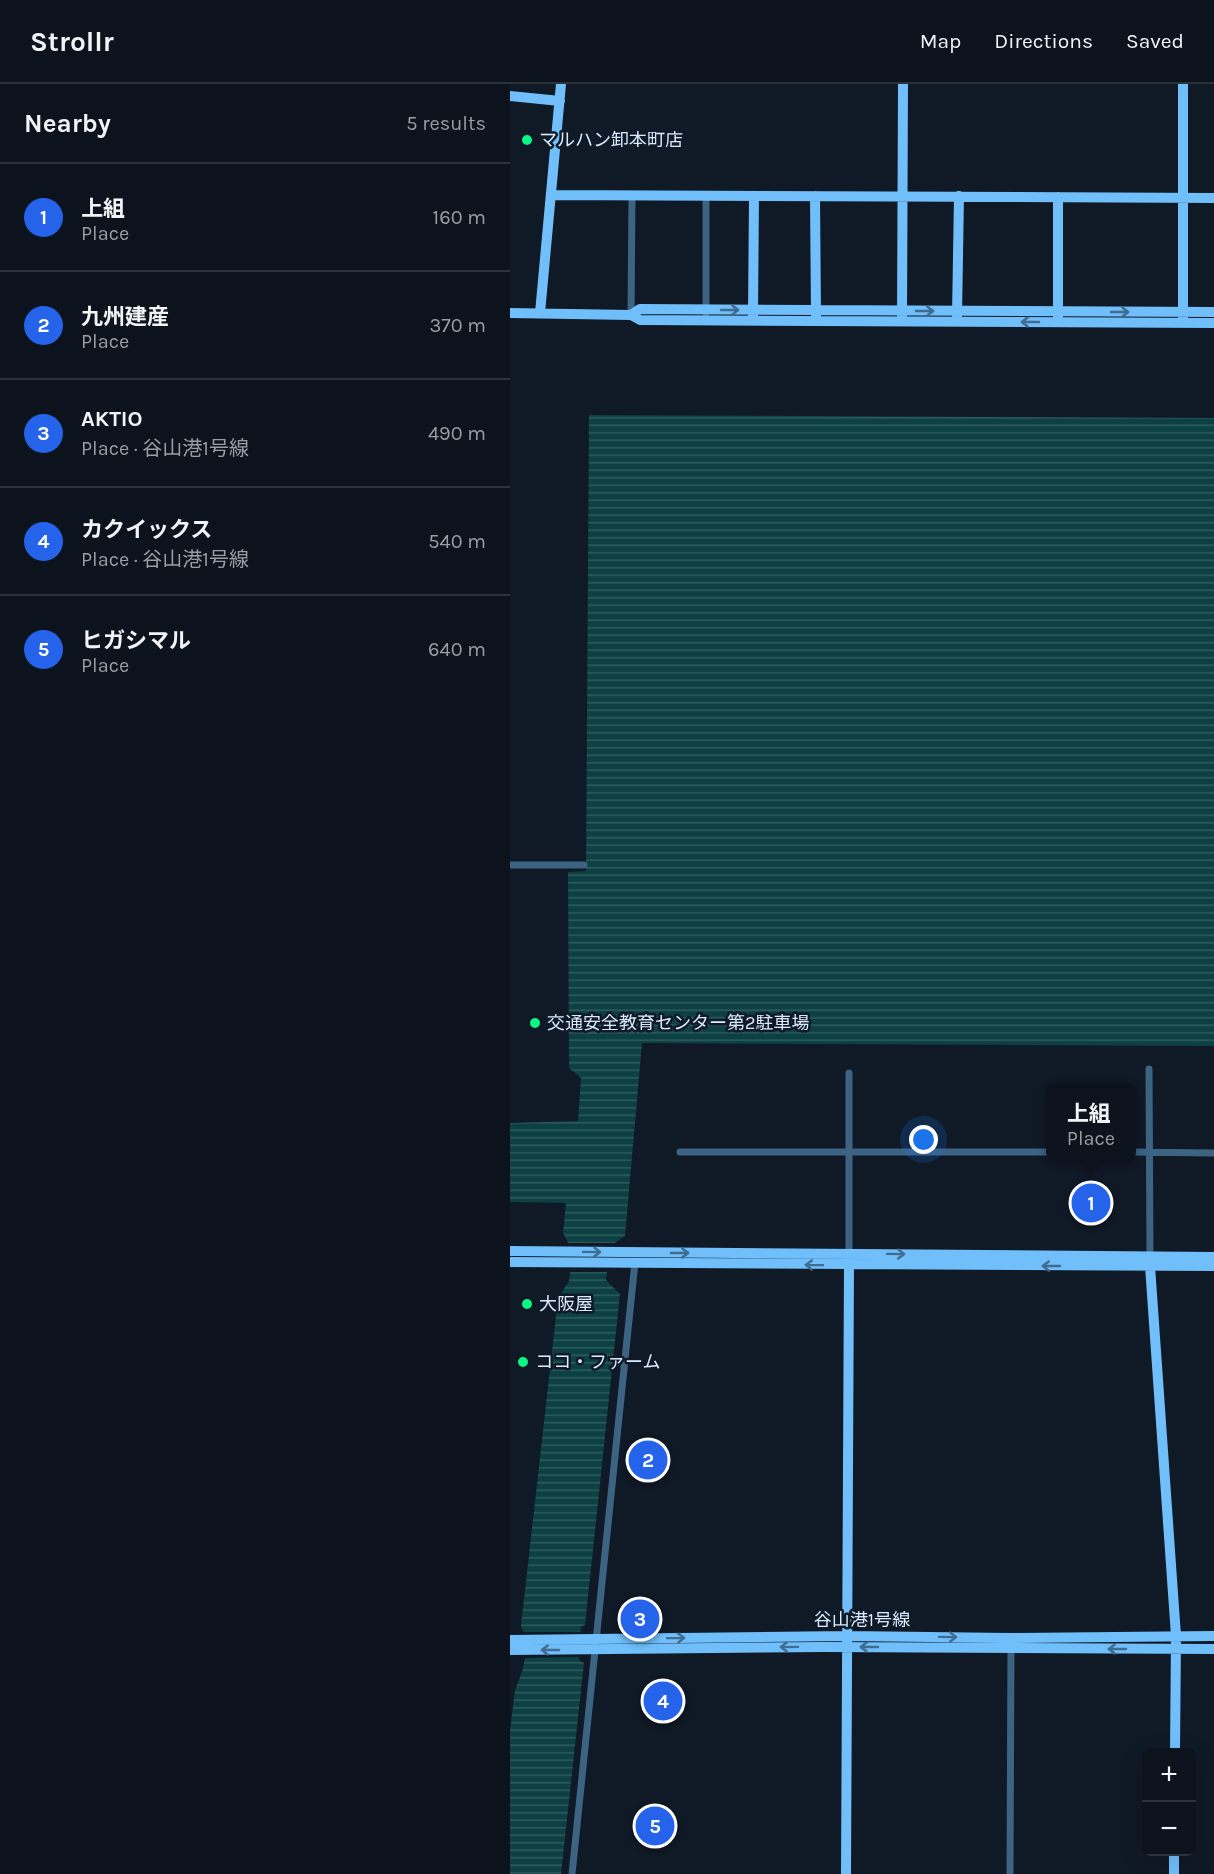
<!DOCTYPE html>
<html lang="en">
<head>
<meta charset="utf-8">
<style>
  body { margin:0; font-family:Karla,"Noto Sans JP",sans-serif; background:#1a2029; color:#f1f3f6 }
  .controls { position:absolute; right:18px; bottom:18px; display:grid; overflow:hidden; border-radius:9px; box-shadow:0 6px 24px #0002 }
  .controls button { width:54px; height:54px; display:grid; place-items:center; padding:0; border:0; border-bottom:2px solid #2c323b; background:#0c131c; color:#f1f3f6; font:30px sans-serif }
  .you { position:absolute; left:414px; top:1056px; width:21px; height:21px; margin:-15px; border:4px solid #fff; border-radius:50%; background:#1a73e8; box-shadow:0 0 0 9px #1a73e833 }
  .badge { display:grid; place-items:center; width:39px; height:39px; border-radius:50%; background:#2563eb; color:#fff; font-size:20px; font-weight:700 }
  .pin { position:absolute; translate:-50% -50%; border:3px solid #fff; box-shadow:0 2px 6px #0006 }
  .popup { position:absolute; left:536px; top:999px; width:90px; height:78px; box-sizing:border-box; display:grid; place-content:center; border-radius:9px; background:#0c131c; filter:drop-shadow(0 2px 4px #0005); font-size:20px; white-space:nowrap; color:#9a9ea3 }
  .popup b { font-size:22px; color:#f1f3f6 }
  .popup::after { content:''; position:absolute; left:50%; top:100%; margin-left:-12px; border:12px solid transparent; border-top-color:#0c131c }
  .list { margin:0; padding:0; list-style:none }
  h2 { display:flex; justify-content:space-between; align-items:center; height:78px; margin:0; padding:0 24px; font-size:26px }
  h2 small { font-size:20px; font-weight:400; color:#9a9ea3 }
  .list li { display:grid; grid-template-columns:39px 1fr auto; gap:18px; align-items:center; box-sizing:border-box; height:108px; padding:0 24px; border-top:2px solid #2c323b }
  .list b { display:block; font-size:22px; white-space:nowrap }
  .list p { margin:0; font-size:20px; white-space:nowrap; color:#9a9ea3 }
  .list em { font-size:20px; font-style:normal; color:#9a9ea3 }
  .map { position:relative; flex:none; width:704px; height:1790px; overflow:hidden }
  header { display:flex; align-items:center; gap:36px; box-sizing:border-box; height:84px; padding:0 30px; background:#0c131c; border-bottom:2px solid #2c323b }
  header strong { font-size:28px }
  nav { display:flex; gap:33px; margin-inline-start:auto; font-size:21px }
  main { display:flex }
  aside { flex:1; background:#0c131c }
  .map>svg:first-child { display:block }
  .water { fill:url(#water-rules) }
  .pier { fill:#101926 }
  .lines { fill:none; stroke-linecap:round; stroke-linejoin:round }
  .street { stroke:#3d6383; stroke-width:7 }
  .secondary { stroke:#70befa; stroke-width:10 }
  .oneway { stroke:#406c90 }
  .poi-dot { fill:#09f782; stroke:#101926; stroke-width:2 }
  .labels { text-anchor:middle; stroke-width:5; stroke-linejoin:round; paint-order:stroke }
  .poi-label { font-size:18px; fill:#d6e9fe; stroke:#101926; text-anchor:start }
  .street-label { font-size:18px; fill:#d6e9fe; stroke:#101926 }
</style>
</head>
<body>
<header>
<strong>Strollr</strong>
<nav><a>Map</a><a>Directions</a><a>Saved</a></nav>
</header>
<main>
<aside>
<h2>Nearby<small>5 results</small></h2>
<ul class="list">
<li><span class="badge">1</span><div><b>上組</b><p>Place</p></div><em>160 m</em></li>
<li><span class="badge">2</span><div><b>九州建産</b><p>Place</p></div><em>370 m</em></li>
<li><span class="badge">3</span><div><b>AKTIO</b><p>Place · 谷山港1号線</p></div><em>490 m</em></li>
<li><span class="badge">4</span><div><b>カクイックス</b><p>Place · 谷山港1号線</p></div><em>540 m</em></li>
<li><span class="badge">5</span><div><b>ヒガシマル</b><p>Place</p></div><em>640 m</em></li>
</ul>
</aside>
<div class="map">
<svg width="704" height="1790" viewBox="0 0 704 1790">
  <defs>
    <pattern id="water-rules" width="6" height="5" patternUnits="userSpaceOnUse" patternTransform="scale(1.5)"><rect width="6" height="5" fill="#0c4043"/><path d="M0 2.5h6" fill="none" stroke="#2f5c5f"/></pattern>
  </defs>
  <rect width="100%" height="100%" fill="#101926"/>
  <path class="water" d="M79,331L704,334V962L132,959L115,1152L100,1162L96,1196L110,1210L75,1541L71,1543L69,1576L74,1579L51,1790H0V1647L5,1606L12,1588L18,1560L11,1542L48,1214L59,1197L63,1168L53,1149L56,1119L0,1118V1039L68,1037L71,994L59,984L58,788L76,787Z"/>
  <path class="pier" d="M55,1159H110L103,1164L100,1188H57L60,1168Z
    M13,1548H73L70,1573L12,1574L15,1560Z"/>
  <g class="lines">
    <path class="street" d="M196,112V229
      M121,231L122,111
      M0,781H74
      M639,985L640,1175
      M170,1068H540
      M622,1068L704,1069
      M339,1172V989
      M62,1790L125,1178
      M500,1790L501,1562"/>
    <path class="secondary" d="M0,12L50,17
      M41,111L704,114
      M305,112L306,232
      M0,229L121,231L130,236L704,239
      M30,229L51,0
      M121,231L130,225L704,228
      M243,231L244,112
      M447,232L449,112
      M548,233V113
      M392,234L393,0
      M673,235V0
      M0,1167L704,1173
      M0,1178L704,1182
      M640,1182L666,1552L665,1668
      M0,1556L337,1552L501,1554L704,1552
      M0,1566L314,1563L704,1565
      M336,1790L339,1181
      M664,1790V1768"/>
  </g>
  <defs><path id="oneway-shaft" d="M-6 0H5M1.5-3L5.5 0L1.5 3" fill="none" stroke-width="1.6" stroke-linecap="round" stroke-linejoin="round" transform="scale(1.5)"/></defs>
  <g class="oneway">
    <use href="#oneway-shaft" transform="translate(220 226)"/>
    <use href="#oneway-shaft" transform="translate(415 227)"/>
    <use href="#oneway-shaft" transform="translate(610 228)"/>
    <use href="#oneway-shaft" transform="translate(520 238) rotate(-180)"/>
    <use href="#oneway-shaft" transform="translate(82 1168) rotate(1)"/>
    <use href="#oneway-shaft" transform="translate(170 1169)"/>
    <use href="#oneway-shaft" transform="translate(386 1170) rotate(1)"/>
    <use href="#oneway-shaft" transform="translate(304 1181) rotate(-179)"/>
    <use href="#oneway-shaft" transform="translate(541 1182) rotate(-180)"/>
    <use href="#oneway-shaft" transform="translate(438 1553) rotate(1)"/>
    <use href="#oneway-shaft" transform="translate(166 1554) rotate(-1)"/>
    <use href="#oneway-shaft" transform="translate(279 1563) rotate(179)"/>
    <use href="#oneway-shaft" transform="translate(359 1563) rotate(-180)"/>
    <use href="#oneway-shaft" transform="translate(607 1565) rotate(-180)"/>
    <use href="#oneway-shaft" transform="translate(40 1566) rotate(180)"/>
  </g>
  <g class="poi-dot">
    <circle cx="17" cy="56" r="6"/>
    <circle cx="25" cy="939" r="6"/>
    <circle cx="17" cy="1220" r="6"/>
    <circle cx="13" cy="1278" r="6"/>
  </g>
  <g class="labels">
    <g class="poi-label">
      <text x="29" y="62">マルハン卸本町店</text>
      <text x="37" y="945">交通安全教育センター第2駐車場</text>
      <text x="29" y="1226">大阪屋</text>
      <text x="25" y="1284">ココ・ファーム</text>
    </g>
    <g class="street-label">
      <text x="352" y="1542">谷山港1号線</text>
    </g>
  </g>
</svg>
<div class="controls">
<button>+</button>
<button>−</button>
</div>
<div class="you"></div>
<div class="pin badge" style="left:581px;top:1119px">1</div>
<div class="popup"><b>上組</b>Place</div>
<div class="pin badge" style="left:138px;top:1376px">2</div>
<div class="pin badge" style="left:130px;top:1535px">3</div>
<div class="pin badge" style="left:153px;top:1617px">4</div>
<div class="pin badge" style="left:145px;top:1742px">5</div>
</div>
</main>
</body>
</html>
